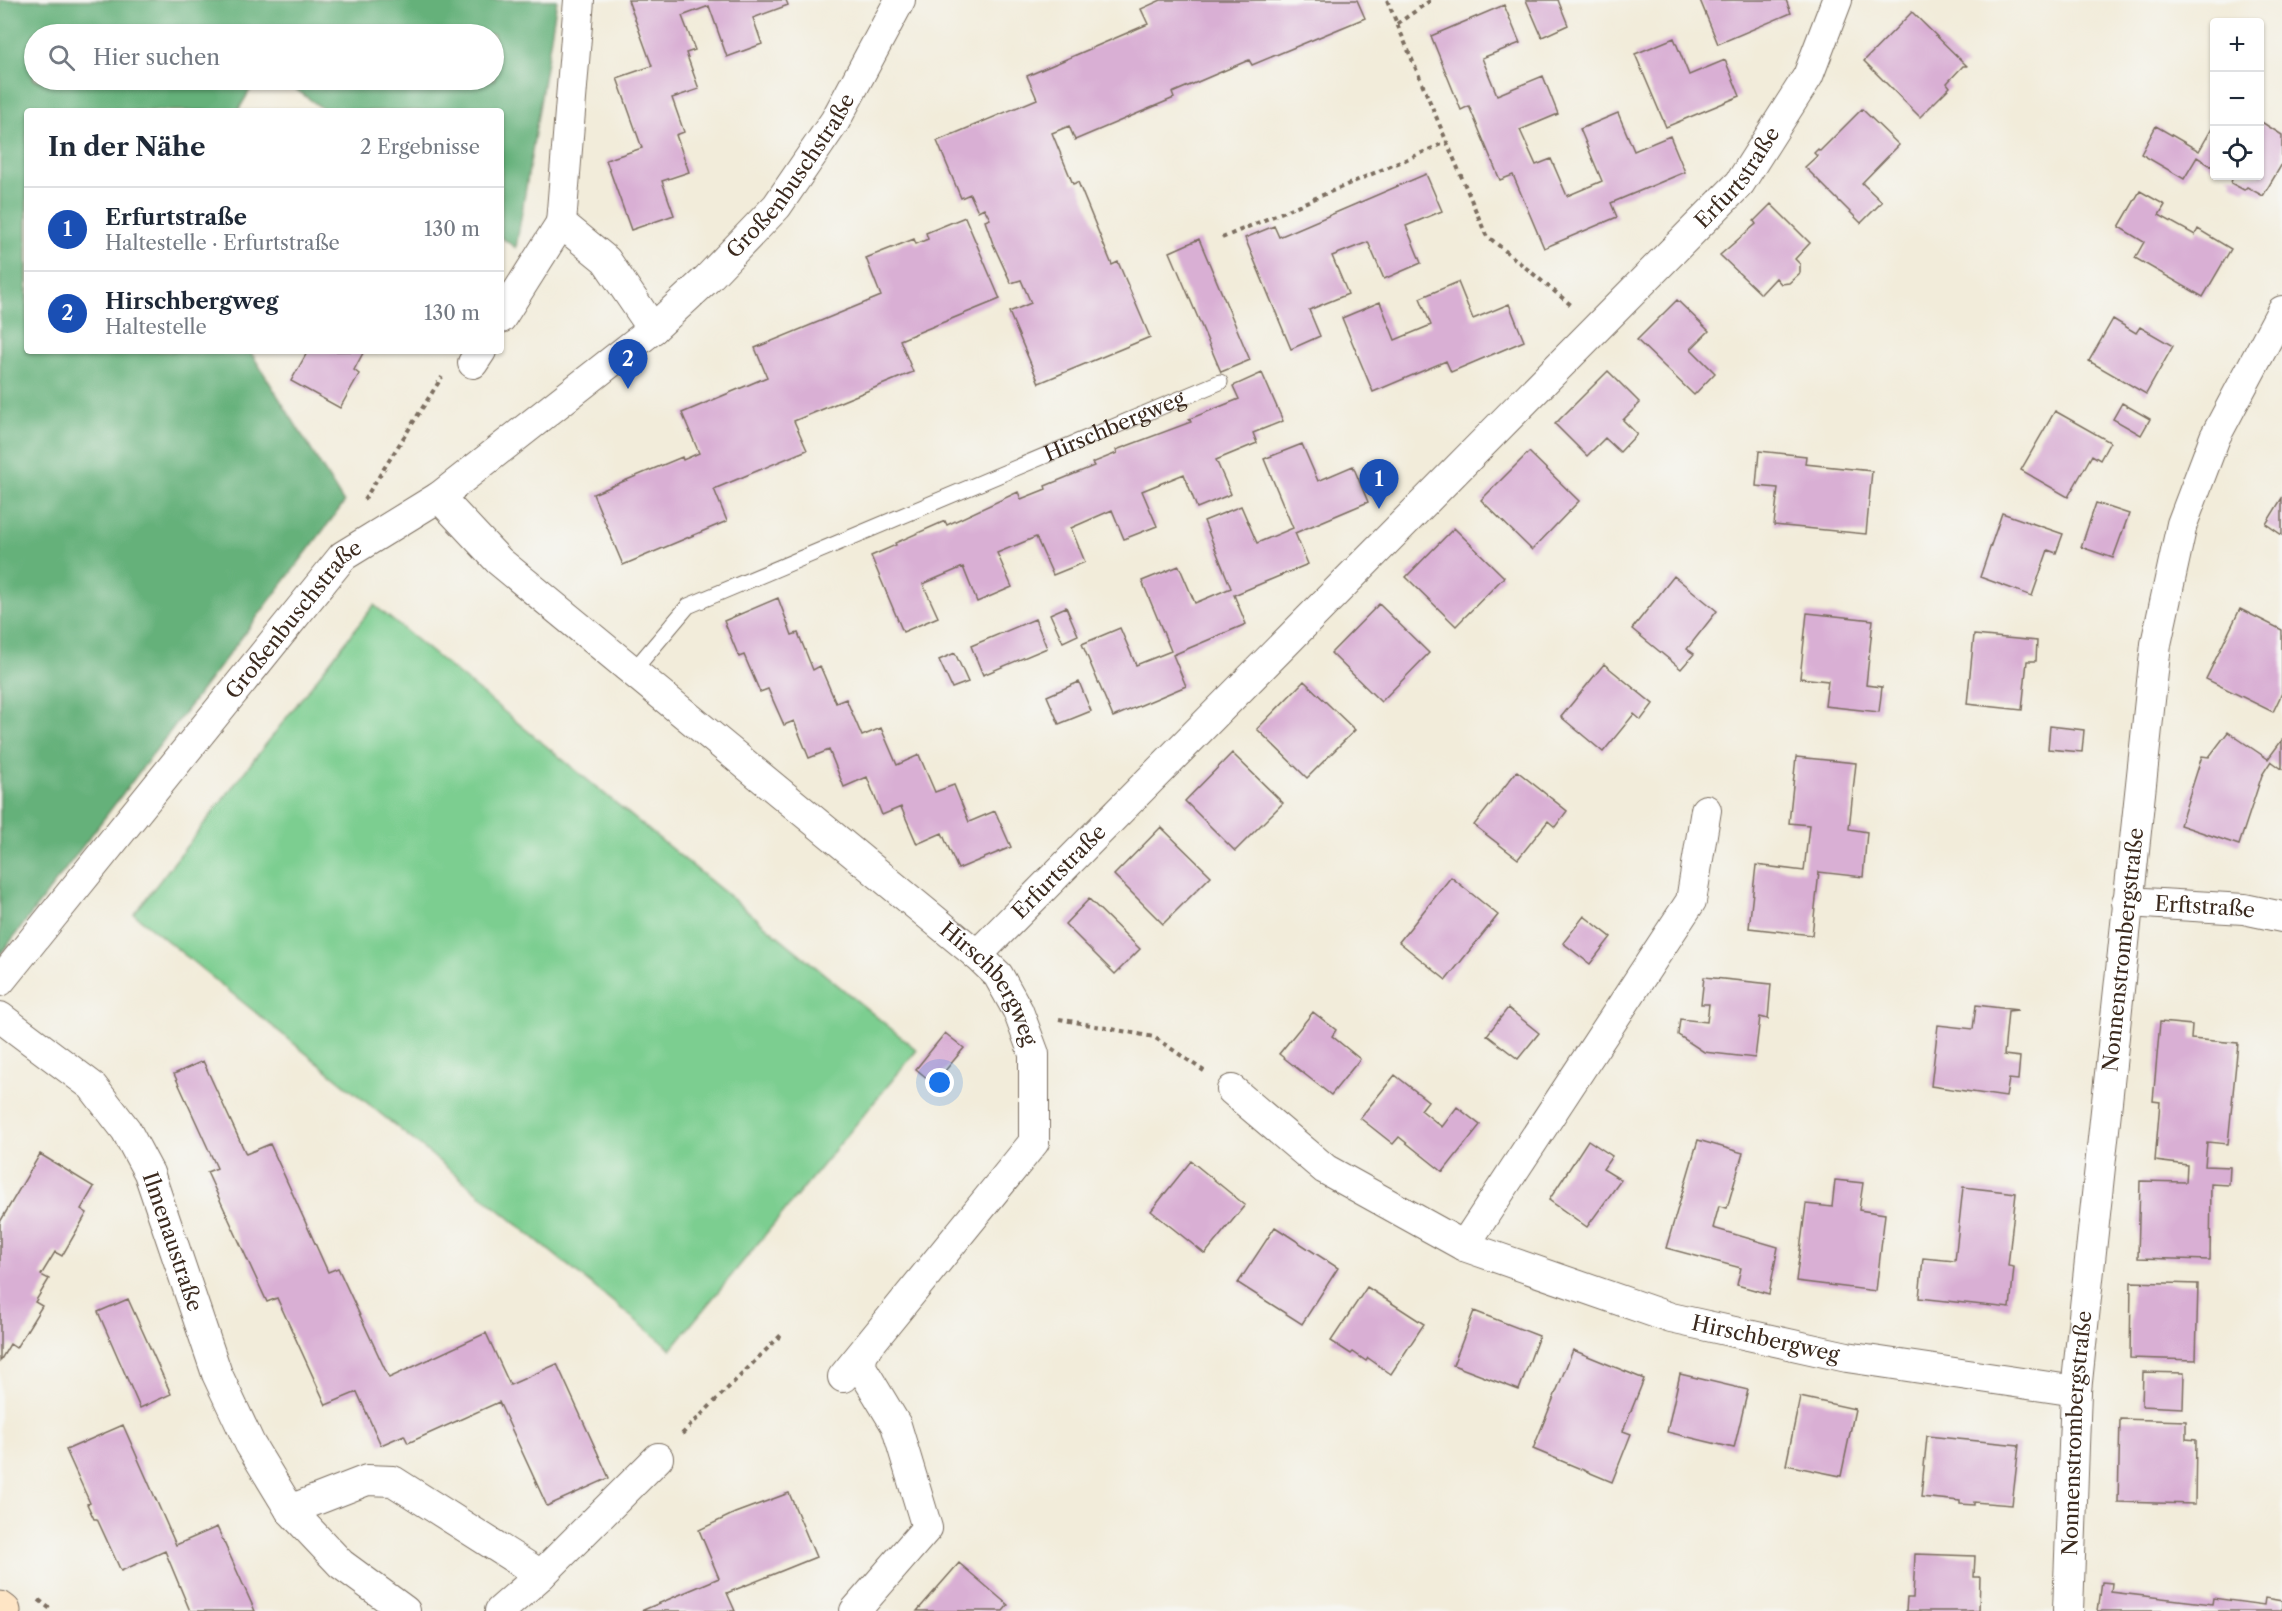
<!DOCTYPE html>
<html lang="de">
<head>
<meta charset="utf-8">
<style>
  body { margin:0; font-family:"Libre Caslon Text",serif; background:#f6f6f7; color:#1f2937 }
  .controls { position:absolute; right:18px; top:18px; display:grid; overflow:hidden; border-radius:6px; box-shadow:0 2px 4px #0004 }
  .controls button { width:54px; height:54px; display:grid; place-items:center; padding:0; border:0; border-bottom:2px solid #e0e1e3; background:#fff; color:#1f2937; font:30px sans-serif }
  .you { position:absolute; left:940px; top:1083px; width:21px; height:21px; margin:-15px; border:4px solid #fff; border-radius:50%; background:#1a73e8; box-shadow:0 0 0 9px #1a73e833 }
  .badge { display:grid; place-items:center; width:39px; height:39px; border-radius:50%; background:#7c3aed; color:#fff; font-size:20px; font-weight:700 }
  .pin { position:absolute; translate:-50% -50px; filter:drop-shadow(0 2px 3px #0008) }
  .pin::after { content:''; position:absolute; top:32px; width:21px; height:18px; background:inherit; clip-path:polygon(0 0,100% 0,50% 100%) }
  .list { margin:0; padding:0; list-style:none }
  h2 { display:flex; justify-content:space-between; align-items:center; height:78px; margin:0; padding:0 24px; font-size:26px }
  h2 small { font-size:20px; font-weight:400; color:#747a83 }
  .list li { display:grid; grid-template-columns:39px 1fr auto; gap:18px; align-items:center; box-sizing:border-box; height:84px; padding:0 24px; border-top:2px solid #e0e1e3 }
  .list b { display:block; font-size:22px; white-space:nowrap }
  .list p { margin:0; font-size:20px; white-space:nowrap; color:#747a83 }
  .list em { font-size:20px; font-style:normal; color:#747a83 }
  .icon { flex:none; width:33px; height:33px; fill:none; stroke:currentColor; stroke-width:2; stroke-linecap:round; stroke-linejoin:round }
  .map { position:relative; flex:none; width:2282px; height:1611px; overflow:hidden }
  .search { position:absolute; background:#fff; box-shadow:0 2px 4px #0004; left:24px; top:24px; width:480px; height:66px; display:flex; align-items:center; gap:15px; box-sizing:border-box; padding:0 21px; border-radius:33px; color:#747a83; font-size:22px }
  .panel { position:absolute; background:#fff; box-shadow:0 2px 4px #0004; left:24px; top:108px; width:480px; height:246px; border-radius:6px }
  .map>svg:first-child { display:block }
  .green { fill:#7cce90; stroke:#5c7c57; stroke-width:1.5 }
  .forest { fill:#65b17a; stroke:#506e4c; stroke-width:1.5 }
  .building { fill:#d9afd4 }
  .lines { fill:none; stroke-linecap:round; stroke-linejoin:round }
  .lane-casing { stroke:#7b6e60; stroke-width:17 }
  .street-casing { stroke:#7b6e60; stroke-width:32 }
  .secondary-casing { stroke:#7b6e60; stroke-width:35 }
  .path { stroke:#7b6e60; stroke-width:4; stroke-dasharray:4.5 4.5; stroke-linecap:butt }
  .lane { stroke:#fff; stroke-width:15 }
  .street { stroke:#fff; stroke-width:30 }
  .secondary { stroke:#fee5c5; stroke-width:33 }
  .labels { text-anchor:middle; stroke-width:5; stroke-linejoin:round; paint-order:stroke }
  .street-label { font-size:21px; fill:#3b2a1e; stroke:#f6f6f2 }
</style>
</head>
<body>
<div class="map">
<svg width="2282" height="1611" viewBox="0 0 2282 1611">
  <rect width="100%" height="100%" fill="#f6f6f2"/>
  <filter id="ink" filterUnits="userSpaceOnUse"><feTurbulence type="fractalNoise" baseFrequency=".0167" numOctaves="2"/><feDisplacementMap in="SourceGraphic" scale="12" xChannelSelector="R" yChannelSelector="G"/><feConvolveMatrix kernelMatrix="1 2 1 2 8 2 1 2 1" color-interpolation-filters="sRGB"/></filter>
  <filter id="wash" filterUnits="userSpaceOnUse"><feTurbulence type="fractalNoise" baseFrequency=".008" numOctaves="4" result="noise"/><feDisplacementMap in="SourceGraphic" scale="24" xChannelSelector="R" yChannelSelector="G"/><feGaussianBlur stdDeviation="1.35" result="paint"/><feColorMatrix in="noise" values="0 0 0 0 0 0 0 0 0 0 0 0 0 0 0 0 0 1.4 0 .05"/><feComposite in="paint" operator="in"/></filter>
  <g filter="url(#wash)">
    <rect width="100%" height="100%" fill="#f2ecda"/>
    <path class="green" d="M374,605L917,1050L671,1349L134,914Z"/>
    <path class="forest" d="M0,0H557L516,248L501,237V111H326L283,80H494V34H34V80H256L238,111H27V351H250L344,503L0,955Z"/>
    <g id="blocks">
      <path class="building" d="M628,0H786L788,5L753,18L762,44L727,57L709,6L682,16L695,50L686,53L699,89L672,98L684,132L676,135L689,172L662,181L674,215L631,230L606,160L642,148L617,78L652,66Z
        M1161,0H1357L1365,18L1252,65L1249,60L1172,93L1174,98L1075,140L1069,126L1052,133L1073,184L1078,182L1112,265L1118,262L1150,337L1039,383L1009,312L1031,303L1021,280L1011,283L993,244L985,221L990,219L984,208L978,211L970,194L961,198L937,141L1037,99L1027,76L1148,24L1141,9Z
        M1526,0H1558L1568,25L1542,37Z
        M1700,0H1786L1791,13L1718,44Z
        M1504,5L1520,43L1482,58L1497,95L1543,76L1558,114L1520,130L1536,165L1551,159L1567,196L1602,181L1580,129L1618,113L1634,151L1670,136L1685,172L1611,203L1617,217L1544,248L1513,175L1500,180L1469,106L1461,110L1431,36Z
        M1912,12L1967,66H1963L1947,83L1950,87L1920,117L1864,61Z
        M1674,38L1689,75L1725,60L1740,96L1666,127L1635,54Z
        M1862,109L1899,145L1862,183L1882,202L1861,223L1805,167L1817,156L1814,153L1818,149L1820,151Z
        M2260,121L2282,135V164L2263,196L2247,187L2244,190L2231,183L2232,179L2227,176H2260Z
        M2214,125V168L2197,157L2184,179L2141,154L2156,126L2199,151Z
        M1426,174L1442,211L1406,226L1421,263L1384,279L1368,242L1332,256L1348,294L1309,310L1320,336L1291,349L1245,238L1274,226L1279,237Z
        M2140,191L2165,205L2159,215L2195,235L2198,229L2231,249L2203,297L2135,258L2144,242L2119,227Z
        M1771,204L1810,243L1795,259L1800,264V273L1789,283L1781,284L1776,278L1761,294L1720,255L1756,224L1754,221Z
        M965,217L1000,299L900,340L913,372L794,421L807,450L714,489L727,521L623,565L593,494L682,457L683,460L699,453L682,413L767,377L755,348L881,296L866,258L914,239L916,244L928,239L926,233Z
        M1199,239L1250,360L1221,372L1170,252Z
        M1458,282L1473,319L1509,304L1524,341L1451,372L1446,361L1373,392L1342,318L1380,302L1395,340L1431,325L1420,298Z
        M1677,300L1709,331L1691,349L1715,373L1694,395L1637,340Z
        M2113,319L2136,333L2140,327L2173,346L2146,394L2089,361Z
        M308,351H364L354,370L359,374L340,408L291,381Z
        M1608,371L1640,403L1623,420L1637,434L1620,452L1605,438L1587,456L1555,424Z
        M1262,373L1283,421L1253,433L1257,443L1216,460L1231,494L1197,508L1184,474L1142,491L1157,526L1124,539L1112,510L1071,528L1085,562L1053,575L1036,537L997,553L1012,587L977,602L963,567L923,584L938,617L903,632L871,556L896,545L895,543L945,521L947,525L1018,492L1021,499L1046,489L1045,486L1094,466L1092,463L1117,453L1116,450L1191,422L1189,419L1239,399L1233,386Z
        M2122,403L2150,419L2141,435L2113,419Z
        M2055,411L2110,442L2100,460L2092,455L2068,497L2021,470Z
        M1302,444L1318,481L1353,466L1368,502L1295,533L1308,564L1234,595L1246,624L1173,655L1186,686L1113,717L1082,644L1120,628L1136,665L1171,651L1142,581L1179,566L1195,603L1231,588L1204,521L1241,506L1257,543L1293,528L1264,459Z
        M1759,451L1806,456L1805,464L1872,471L1866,534L1774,525L1778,488L1756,486Z
        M1529,452L1579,501L1532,550L1481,500Z
        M2282,498V535L2266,524Z
        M2096,503L2129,514L2113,558L2081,547Z
        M2002,513L2063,534L2056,553L2048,550L2032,596L1980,577Z
        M1454,528L1504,577L1456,626L1406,577Z
        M1674,576L1717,611L1687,649L1694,654L1681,669L1632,629Z
        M778,598L792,635L798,633L813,670L820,666L836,703L846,699L862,736L881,728L897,765L919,755L935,792L954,785L969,822L995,811L1011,847L958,869L942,833L917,844L901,807L882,815L867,777L844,787L829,750L809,758L794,721L784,725L768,689L760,692L744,655L739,657L724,621Z
        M1379,604L1429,653L1381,702L1331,653Z
        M1066,607L1078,635L1063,642L1050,614Z
        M2240,609L2282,630V693L2273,712L2206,679Z
        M1807,613L1873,620L1866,685L1882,687L1879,712L1825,706L1828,681L1800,678Z
        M1035,619L1047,648L983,675L971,646Z
        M1974,635L2037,641L2036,661H2027L2022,710L1967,704Z
        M955,653L968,682L952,688L939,660Z
        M1604,664L1653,704L1641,720L1634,714L1603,752L1561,717Z
        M1304,681L1355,730L1307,778L1257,729Z
        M1079,682L1091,711L1059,724L1047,696Z
        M2050,726L2084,730L2082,752L2048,749Z
        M2228,732L2268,759L2282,740V769L2271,761L2262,775L2239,845L2180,825L2202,756L2209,757Z
        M1232,753L1283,803L1235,851L1185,801Z
        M1796,757L1856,763L1849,829L1867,832L1863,877L1819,872L1812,935L1749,928L1756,865L1804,871L1809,825L1789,823Z
        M1517,771L1567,811L1555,827L1548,821L1518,859L1474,825Z
        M1161,827L1211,876L1163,924L1114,875Z
        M1451,877L1498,915L1446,980L1399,942Z
        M1089,899L1140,949L1115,974L1065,924Z
        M1584,916L1611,937L1590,964L1563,943Z
        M1704,977L1771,984L1768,1019L1760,1017L1755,1058L1704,1052L1678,1035L1680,1019L1707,1022L1709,1004H1701Z
        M1976,1005L2018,1010L2008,1011L2004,1055L2020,1057L2018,1080L2009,1079L2006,1097L1931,1086L1938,1025L1973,1029Z
        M1508,1008L1539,1033L1518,1059L1487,1035Z
        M1313,1012L1336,1030L1332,1036L1360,1059L1331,1095L1279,1054Z
        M2160,1022L2192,1025L2191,1039L2238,1043L2228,1144L2207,1142L2205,1166L2230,1167L2229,1185L2211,1184L2210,1260L2138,1258L2140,1181L2186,1182L2187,1165L2155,1161L2160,1102L2153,1101Z
        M945,1033L964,1048L934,1084L916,1069Z
        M203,1061L246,1154L270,1144L328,1272L338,1268L389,1378L486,1333L510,1385L557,1364L609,1478L547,1506L499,1402L408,1443L404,1435L381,1445L357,1392L326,1405L277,1298L267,1302L207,1172L217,1168L174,1074Z
        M1395,1075L1428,1101L1421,1110L1442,1127L1457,1107L1480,1125L1443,1172L1399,1137L1393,1144L1360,1118Z
        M1588,1140L1612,1156L1603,1169L1621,1180L1587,1227L1549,1200Z
        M1698,1140L1743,1153L1727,1208L1719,1206L1713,1228L1778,1247L1769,1294L1737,1285L1741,1268L1666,1248Z
        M40,1154L94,1187L81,1209L87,1213L62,1256L55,1252L41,1275L49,1279L35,1302L42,1306L16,1348L10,1344L0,1361V1222Z
        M1191,1161L1245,1205L1205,1254L1151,1211Z
        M1835,1180L1863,1183L1859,1210L1885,1214L1876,1291L1796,1281L1806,1204L1832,1207Z
        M1963,1187L2016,1193L2008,1266L2014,1267L2010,1308L1919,1298L1923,1258L1955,1261Z
        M1275,1227L1338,1268L1302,1324L1238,1283Z
        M2131,1282L2198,1284L2196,1360L2130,1358Z
        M1367,1287L1424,1324L1391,1374L1368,1358L1366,1361L1353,1352L1351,1354L1331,1341Z
        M128,1299L171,1394L140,1408L98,1312Z
        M1474,1311L1539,1336L1519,1390L1453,1365Z
        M1573,1350L1644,1379L1623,1431L1631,1434L1612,1482L1533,1449Z
        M2143,1372L2184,1373L2183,1408L2142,1406Z
        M1680,1374L1748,1390L1734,1448L1667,1432Z
        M1800,1397L1855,1409L1841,1476L1786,1465Z
        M2120,1419L2186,1421V1439L2196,1440L2195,1504L2118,1502Z
        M123,1425L176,1545L217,1527L255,1611H190L165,1551L121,1571L97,1519H94L87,1504L90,1503L66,1450Z
        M1927,1436L2019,1445L2012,1505L1974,1502V1505L1960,1504V1501L1921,1497Z
        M789,1493L816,1557L727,1593L735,1611H641L719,1578L699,1530L735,1513Z
        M1915,1554L1975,1556L1974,1577H1980L1979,1611H1906L1907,1598H1913Z
        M959,1563L1008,1605L1003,1611H917Z
        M2102,1582L2112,1583L2111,1592L2212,1604L2213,1598L2264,1605L2265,1598L2282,1601V1611H2098Z"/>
    </g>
  </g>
  <g filter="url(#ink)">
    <use href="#blocks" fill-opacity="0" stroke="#7b6e60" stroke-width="1.5"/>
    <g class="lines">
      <defs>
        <g id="lane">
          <path id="s1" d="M633,671L688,606L1220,382"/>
        </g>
        <g id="street">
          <path d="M579,0L561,223L606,260L653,329"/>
          <path d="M501,318L561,223"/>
          <path d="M473,363L481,351"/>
          <path id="s2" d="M439,497L499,561L977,955L998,975L1018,1011L1034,1054V1142L843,1377"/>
          <path id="s3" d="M2127,902L2244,909L2282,917"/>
          <path id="s4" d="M977,955L1740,183L1808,76L1837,0"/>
          <path id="s5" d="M0,981L343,556L439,497L653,329L708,278L777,206L835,121L900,0"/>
          <path id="s6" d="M0,1017L92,1086L126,1130L149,1173L217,1374L250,1444L290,1510L341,1564L405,1611"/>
          <path id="s7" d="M1232,1090L1325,1169L1464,1246L1671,1318L1847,1357L2076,1391"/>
          <path d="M1464,1246L1691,901L1706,810"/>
          <path d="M290,1510L367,1480L393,1481L541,1575"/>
          <path d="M500,1611L541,1575L658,1458"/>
          <path d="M855,1611L927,1528L896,1425L861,1367L862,1355"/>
          <path id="s8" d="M2068,1611L2076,1391L2156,644L2182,524L2215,437L2282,311"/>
        </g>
        <path id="secondary" d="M0,1608L4,1611"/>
      </defs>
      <use href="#lane" class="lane-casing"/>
      <use href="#street" class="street-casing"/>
      <use href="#secondary" class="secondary-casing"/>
      <path class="path" d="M1387,0L1486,235L1571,305
        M1397,24L1431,0
        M1222,238L1447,142
        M364,500L442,377
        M1059,1019L1154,1037L1204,1071
        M682,1434L781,1335
        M39,1600L53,1611"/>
      <use href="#lane" class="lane"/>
      <use href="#street" class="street"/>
      <use href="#secondary" class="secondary"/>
    </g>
  </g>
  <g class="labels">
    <g class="street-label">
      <text dy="7" stroke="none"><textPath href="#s5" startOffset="1138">Großenbuschstraße</textPath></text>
      <text dy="7" stroke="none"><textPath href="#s4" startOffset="1088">Erfurtstraße</textPath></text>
      <text dy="7" stroke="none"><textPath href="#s1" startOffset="548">Hirschbergweg</textPath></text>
      <text dy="7" stroke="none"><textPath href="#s5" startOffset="466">Großenbuschstraße</textPath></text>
      <text dy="7" stroke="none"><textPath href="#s4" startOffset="117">Erfurtstraße</textPath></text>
      <text dy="7" stroke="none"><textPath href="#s3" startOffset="78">Erftstraße</textPath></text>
      <text dy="7" stroke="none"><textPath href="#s8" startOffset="664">Nonnenstrombergstraße</textPath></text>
      <text dy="7" stroke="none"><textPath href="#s2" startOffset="738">Hirschbergweg</textPath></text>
      <text dy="7" stroke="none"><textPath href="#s6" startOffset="292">Ilmenaustraße</textPath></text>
      <text dy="7" stroke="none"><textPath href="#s7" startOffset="597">Hirschbergweg</textPath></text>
      <text dy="7" stroke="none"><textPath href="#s8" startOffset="178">Nonnenstrombergstraße</textPath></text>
    </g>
  </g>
</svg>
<div class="controls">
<button>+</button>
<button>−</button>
<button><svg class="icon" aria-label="locate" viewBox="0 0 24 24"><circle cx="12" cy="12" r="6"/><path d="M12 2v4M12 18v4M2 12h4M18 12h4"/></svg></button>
</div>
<div class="you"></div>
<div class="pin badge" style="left:1379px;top:509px;background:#1a4fb4">1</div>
<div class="pin badge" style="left:628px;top:389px;background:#1a4fb4">2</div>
<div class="search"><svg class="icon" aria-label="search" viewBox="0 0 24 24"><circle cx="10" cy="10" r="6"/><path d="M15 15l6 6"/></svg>Hier suchen</div>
<section class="panel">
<h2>In der Nähe<small>2 Ergebnisse</small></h2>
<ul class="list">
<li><span class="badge" style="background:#1a4fb4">1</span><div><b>Erfurtstraße</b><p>Haltestelle · Erfurtstraße</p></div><em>130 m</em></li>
<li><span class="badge" style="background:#1a4fb4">2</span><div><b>Hirschbergweg</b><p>Haltestelle</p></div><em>130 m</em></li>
</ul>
</section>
</div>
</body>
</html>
